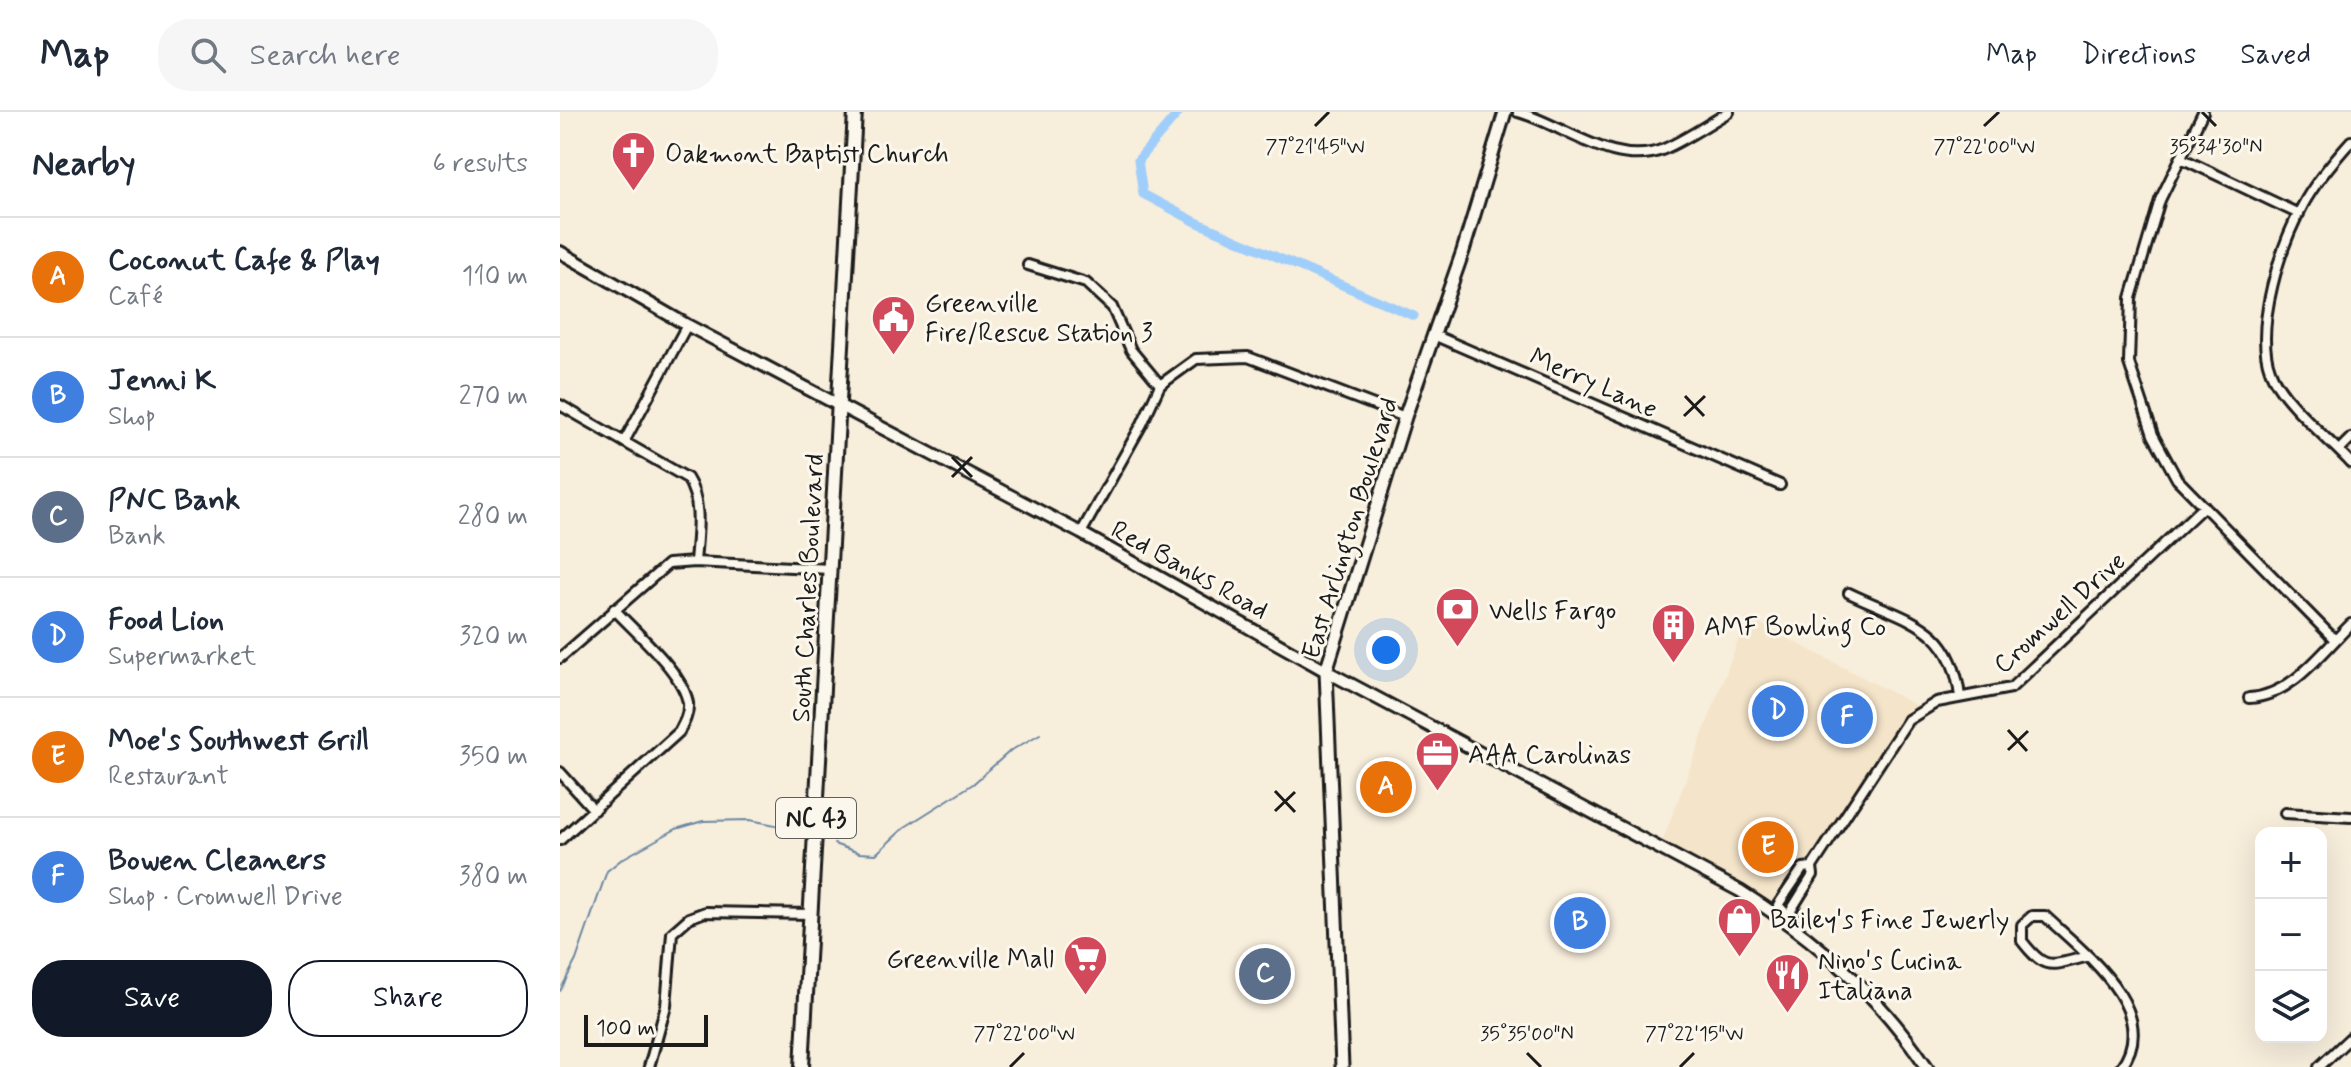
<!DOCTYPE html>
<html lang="en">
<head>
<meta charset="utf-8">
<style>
  body { margin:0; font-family:Mynerve,sans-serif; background:#f6f6f7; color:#1f2937 }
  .controls { position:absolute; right:24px; bottom:24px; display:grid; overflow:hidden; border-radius:16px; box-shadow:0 8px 32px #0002 }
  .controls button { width:72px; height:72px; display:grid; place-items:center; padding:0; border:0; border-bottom:2px solid #e0e1e3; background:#fff; color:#1f2937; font:40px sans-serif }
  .scale { position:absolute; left:24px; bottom:20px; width:124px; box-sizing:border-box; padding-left:8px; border:4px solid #1c1c1c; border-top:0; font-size:22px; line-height:28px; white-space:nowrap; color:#1c1c1c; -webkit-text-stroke:6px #fbf7ec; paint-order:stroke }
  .you { position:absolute; left:826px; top:538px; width:28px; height:28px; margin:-20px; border:6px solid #fff; border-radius:50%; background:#1a73e8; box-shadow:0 0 0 12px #1a73e833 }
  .badge { display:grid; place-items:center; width:52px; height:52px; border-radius:50%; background:#111827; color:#fff; font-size:26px; font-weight:700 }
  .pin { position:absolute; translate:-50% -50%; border:4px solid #fff; box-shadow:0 2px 8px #0006 }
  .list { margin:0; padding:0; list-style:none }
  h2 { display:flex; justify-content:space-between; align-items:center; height:104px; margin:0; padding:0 32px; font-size:34px }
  h2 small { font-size:26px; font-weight:400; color:#747a83 }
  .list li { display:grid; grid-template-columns:52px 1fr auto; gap:24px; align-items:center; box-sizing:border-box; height:120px; padding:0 32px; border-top:2px solid #e0e1e3 }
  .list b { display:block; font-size:30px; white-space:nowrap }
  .list p { margin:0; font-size:26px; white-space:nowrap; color:#747a83 }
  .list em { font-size:26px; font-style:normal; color:#747a83 }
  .actions { display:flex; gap:16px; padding:24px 32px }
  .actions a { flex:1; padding:18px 0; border:2px solid #111827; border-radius:32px; text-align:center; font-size:28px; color:#111827 }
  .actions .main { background:#111827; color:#fff }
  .icon { flex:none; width:44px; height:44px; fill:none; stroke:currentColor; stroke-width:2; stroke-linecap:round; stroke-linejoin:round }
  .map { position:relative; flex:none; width:1791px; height:955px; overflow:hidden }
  header { display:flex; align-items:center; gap:48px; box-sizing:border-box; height:112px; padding:0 40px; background:#fff; border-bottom:2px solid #e0e1e3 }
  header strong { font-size:38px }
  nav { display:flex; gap:44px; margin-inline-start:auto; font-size:28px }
  .search { width:560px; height:72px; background:#f6f6f7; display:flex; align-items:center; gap:20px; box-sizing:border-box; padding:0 28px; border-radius:32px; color:#747a83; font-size:30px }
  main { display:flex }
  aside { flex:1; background:#fff }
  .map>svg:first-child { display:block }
  .built { fill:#f4e4c9 }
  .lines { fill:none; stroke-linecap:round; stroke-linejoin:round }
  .stream { stroke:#6b87a2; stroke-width:2 }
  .canal { stroke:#a0cefb; stroke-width:9 }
  .minor-casing { stroke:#1c1c1c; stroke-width:14 }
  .tertiary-casing { stroke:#1c1c1c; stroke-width:16 }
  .secondary-casing { stroke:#1c1c1c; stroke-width:17 }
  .primary-casing { stroke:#1c1c1c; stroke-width:18 }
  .minor { stroke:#fbf7ec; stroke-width:8 }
  .tertiary { stroke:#fbf7ec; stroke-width:10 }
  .secondary { stroke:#fbf7ec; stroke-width:11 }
  .primary { stroke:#fbf7ec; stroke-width:12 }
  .ticks { fill:none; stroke:#1c1c1c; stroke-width:3 }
  .labels { text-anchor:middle; stroke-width:6; stroke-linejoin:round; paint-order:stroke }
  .shield { fill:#fbf7ec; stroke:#5f5e5a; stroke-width:2 }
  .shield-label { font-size:24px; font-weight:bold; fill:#1c1c1c }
  .poi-label { font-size:26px; fill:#1c1c1c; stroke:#fbf7ec; text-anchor:start }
  .street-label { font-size:26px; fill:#1c1c1c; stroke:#fbf7ec }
  .ticks-label { font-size:20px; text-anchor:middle; fill:#1c1c1c; stroke:#fbf7ec; stroke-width:6; stroke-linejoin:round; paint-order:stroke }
</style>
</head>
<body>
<header>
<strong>Map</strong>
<div class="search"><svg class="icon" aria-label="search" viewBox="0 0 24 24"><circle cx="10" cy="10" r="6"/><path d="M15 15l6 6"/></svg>Search here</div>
<nav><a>Map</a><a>Directions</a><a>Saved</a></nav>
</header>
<main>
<aside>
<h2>Nearby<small>6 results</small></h2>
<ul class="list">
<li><span class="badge" style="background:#e8710a">A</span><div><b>Coconut Cafe &amp; Play</b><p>Café</p></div><em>110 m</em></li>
<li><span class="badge" style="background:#3f7fe0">B</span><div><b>Jenni K</b><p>Shop</p></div><em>270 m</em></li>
<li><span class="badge" style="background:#5c6f8a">C</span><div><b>PNC Bank</b><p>Bank</p></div><em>280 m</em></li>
<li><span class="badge" style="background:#3f7fe0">D</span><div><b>Food Lion</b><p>Supermarket</p></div><em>320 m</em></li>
<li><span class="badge" style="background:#e8710a">E</span><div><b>Moe's Southwest Grill</b><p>Restaurant</p></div><em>350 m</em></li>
<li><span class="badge" style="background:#3f7fe0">F</span><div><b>Bowen Cleaners</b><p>Shop · Cromwell Drive</p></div><em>380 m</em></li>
</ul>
<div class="actions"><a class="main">Save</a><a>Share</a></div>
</aside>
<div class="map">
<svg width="1791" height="955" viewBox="0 0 1791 955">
  <rect width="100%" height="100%" fill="#f8eedc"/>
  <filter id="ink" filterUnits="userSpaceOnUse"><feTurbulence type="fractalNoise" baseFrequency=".0125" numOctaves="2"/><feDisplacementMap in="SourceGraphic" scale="16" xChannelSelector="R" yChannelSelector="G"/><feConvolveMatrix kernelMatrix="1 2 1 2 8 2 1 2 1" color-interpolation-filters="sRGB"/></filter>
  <g filter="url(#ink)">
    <path class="built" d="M1187,505L1363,597L1348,609L1252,755L1243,756L1213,800L1100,736Z"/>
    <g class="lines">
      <path class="stream" d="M274,732L299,741L316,742L345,715L413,672L450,639L480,622
        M0,879L16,848L47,759L62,747L116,717L143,709L190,708L235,717"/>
      <path class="canal" d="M619,0L578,48L583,82L636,110L854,204"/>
      <defs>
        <path id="minor" d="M958,0C1003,12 1055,58 1104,37C1127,27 1148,12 1169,0
          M1643,0L1600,88L1571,186L1569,251L1593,323L1617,367L1775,528
          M1791,29C1774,48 1755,70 1743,93C1721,132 1694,215 1710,258C1720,288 1769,327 1791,351
          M1621,46L1739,102
          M468,153L526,171L552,195L571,238L600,273
          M876,224L1220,373
          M0,293L127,366C143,391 137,422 135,450
          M64,330L127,213
          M1779,338L1791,326
          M521,421L582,312L600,273L636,247L688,245L845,305
          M1289,481C1347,509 1392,512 1400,585
          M0,546L108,452L135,450L270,457
          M1689,586C1732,584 1762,540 1791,512
          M0,660L34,698
          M1725,701L1791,705
          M0,728L119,620C124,611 129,602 128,591C123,560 75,520 54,497
          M1230,806L1218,793L1243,756L1252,755
          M1238,816L1230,800L1253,763L1252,755L1348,608L1377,590L1451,576L1644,394
          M1526,845C1490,853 1486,860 1462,829V813L1472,804H1485C1522,839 1603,899 1561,955
          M89,955L106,894L112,821L129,806L145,800L252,802
          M1759,955L1791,925"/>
        <path id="tertiary" d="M0,140L127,213L521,421L766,559L1180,779C1255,826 1317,881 1367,955"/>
        <path id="secondary" d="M782,955L766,559L845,305L903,139L945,0"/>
        <path id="primary" d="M242,955L295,0"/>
      </defs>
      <use href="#minor" class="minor-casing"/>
      <use href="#tertiary" class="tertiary-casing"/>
      <use href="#secondary" class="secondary-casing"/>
      <use href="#primary" class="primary-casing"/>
      <use href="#minor" class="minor"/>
      <use href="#tertiary" class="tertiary"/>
      <use href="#secondary" class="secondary"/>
      <use href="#primary" class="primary"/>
    </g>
  </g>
  <path class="ticks" d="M1642,0L1656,14M755,14L769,0M1424,14L1439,0M1125,284L1144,304M1124,304L1145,284M392,345L412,365M392,365L412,345M1448,618L1467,639M1448,638L1468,619M715,679L735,700M715,699L735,680M967,941L981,955M450,955L464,941M1120,955L1134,941"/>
  <defs>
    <symbol id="church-pin" viewBox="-11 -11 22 30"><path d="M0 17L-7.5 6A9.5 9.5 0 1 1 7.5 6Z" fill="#d1495b" stroke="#fbf7ec"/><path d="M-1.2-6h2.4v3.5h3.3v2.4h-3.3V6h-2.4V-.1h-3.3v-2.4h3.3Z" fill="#fff"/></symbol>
    <symbol id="civic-pin" viewBox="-11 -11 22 30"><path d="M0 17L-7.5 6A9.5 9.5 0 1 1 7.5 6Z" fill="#d1495b" stroke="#fbf7ec"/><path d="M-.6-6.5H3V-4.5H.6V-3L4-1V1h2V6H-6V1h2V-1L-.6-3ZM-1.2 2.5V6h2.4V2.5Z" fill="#fff"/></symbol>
    <symbol id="bank-pin" viewBox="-11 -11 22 30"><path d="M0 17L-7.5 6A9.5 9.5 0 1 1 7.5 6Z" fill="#d1495b" stroke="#fbf7ec"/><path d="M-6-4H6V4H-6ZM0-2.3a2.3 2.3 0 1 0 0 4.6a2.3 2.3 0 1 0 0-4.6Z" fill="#fff"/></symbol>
    <symbol id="building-pin" viewBox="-11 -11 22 30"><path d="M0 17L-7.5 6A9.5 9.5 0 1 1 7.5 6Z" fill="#d1495b" stroke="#fbf7ec"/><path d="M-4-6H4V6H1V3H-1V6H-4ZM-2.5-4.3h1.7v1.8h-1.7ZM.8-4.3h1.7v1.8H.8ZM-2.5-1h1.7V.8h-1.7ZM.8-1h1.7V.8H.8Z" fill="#fff"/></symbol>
    <symbol id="office-pin" viewBox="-11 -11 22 30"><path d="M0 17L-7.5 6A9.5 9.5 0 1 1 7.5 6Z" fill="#d1495b" stroke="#fbf7ec"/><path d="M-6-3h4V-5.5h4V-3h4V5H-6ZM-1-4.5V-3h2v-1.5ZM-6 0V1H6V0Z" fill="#fff"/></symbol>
    <symbol id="shop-pin" viewBox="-11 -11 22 30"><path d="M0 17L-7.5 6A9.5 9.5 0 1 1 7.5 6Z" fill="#d1495b" stroke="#fbf7ec"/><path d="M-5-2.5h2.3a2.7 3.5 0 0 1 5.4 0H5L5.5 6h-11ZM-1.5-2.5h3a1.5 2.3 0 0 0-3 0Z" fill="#fff"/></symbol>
    <symbol id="supermarket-pin" viewBox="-11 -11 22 30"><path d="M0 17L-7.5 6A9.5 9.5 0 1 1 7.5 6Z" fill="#d1495b" stroke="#fbf7ec"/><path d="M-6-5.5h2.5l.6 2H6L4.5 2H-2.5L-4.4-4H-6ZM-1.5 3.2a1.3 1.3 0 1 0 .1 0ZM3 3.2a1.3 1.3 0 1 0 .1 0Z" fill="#fff"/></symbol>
    <symbol id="restaurant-pin" viewBox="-11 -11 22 30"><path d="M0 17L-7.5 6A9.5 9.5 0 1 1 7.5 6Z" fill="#d1495b" stroke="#fbf7ec"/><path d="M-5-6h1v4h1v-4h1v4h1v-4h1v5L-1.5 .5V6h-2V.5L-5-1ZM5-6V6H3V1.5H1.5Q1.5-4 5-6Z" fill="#fff"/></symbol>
  </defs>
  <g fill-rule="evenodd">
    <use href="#church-pin" x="48" y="16" width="51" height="69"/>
    <use href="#civic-pin" x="308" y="180" width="51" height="69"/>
    <use href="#bank-pin" x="872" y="472" width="51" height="69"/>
    <use href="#building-pin" x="1088" y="488" width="51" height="69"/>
    <use href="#office-pin" x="852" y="616" width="51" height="69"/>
    <use href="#shop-pin" x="1154" y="782" width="51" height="69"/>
    <use href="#supermarket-pin" x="500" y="820" width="51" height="69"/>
    <use href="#restaurant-pin" x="1202" y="838" width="51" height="69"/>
  </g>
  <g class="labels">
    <rect class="shield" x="216" y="686" width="80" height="40" rx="6"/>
    <g class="shield-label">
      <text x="256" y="714">NC 43</text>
    </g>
    <g class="poi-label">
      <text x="105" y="50">Oakmont Baptist Church</text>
      <text x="365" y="199">Greenville<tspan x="365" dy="30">Fire/Rescue Station 3</tspan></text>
      <text x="929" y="507">Wells Fargo</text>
      <text x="1144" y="523">AMF Bowling Co</text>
      <text x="908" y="651">AAA Carolinas</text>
      <text x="1210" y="816">Bailey's Fine Jewerly</text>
      <text x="494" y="855" text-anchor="end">Greenville Mall</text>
      <text x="1258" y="857">Nino's Cucina<tspan x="1258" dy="30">Italiana</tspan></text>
    </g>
    <g class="street-label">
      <text transform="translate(1034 270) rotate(24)" y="9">Merry Lane</text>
      <text transform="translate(789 416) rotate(-73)" y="9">East Arlington Boulevard</text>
      <text transform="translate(630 457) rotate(29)" y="9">Red Banks Road</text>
      <text transform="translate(247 476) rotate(-87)" y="9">South Charles Boulevard</text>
      <text transform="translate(1499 500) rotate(-42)" y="9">Cromwell Drive</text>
    </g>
  </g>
  <g class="ticks-label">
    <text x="755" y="41">77°21'45"W</text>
    <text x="1424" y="41">77°22'00"W</text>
    <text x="1656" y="41">35°34'30"N</text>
    <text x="967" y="928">35°35'00"N</text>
    <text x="464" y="928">77°22'00"W</text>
    <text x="1134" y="928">77°22'15"W</text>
  </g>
</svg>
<div class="controls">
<button>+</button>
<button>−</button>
<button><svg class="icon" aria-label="layers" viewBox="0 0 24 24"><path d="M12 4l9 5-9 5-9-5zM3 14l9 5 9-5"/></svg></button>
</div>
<div class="scale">100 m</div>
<div class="you"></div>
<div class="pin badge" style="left:826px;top:675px;background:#e8710a">A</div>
<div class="pin badge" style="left:1020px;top:811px;background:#3f7fe0">B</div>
<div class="pin badge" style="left:705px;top:862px;background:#5c6f8a">C</div>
<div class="pin badge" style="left:1218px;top:599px;background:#3f7fe0">D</div>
<div class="pin badge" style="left:1208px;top:735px;background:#e8710a">E</div>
<div class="pin badge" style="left:1287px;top:606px;background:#3f7fe0">F</div>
</div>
</main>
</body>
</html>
